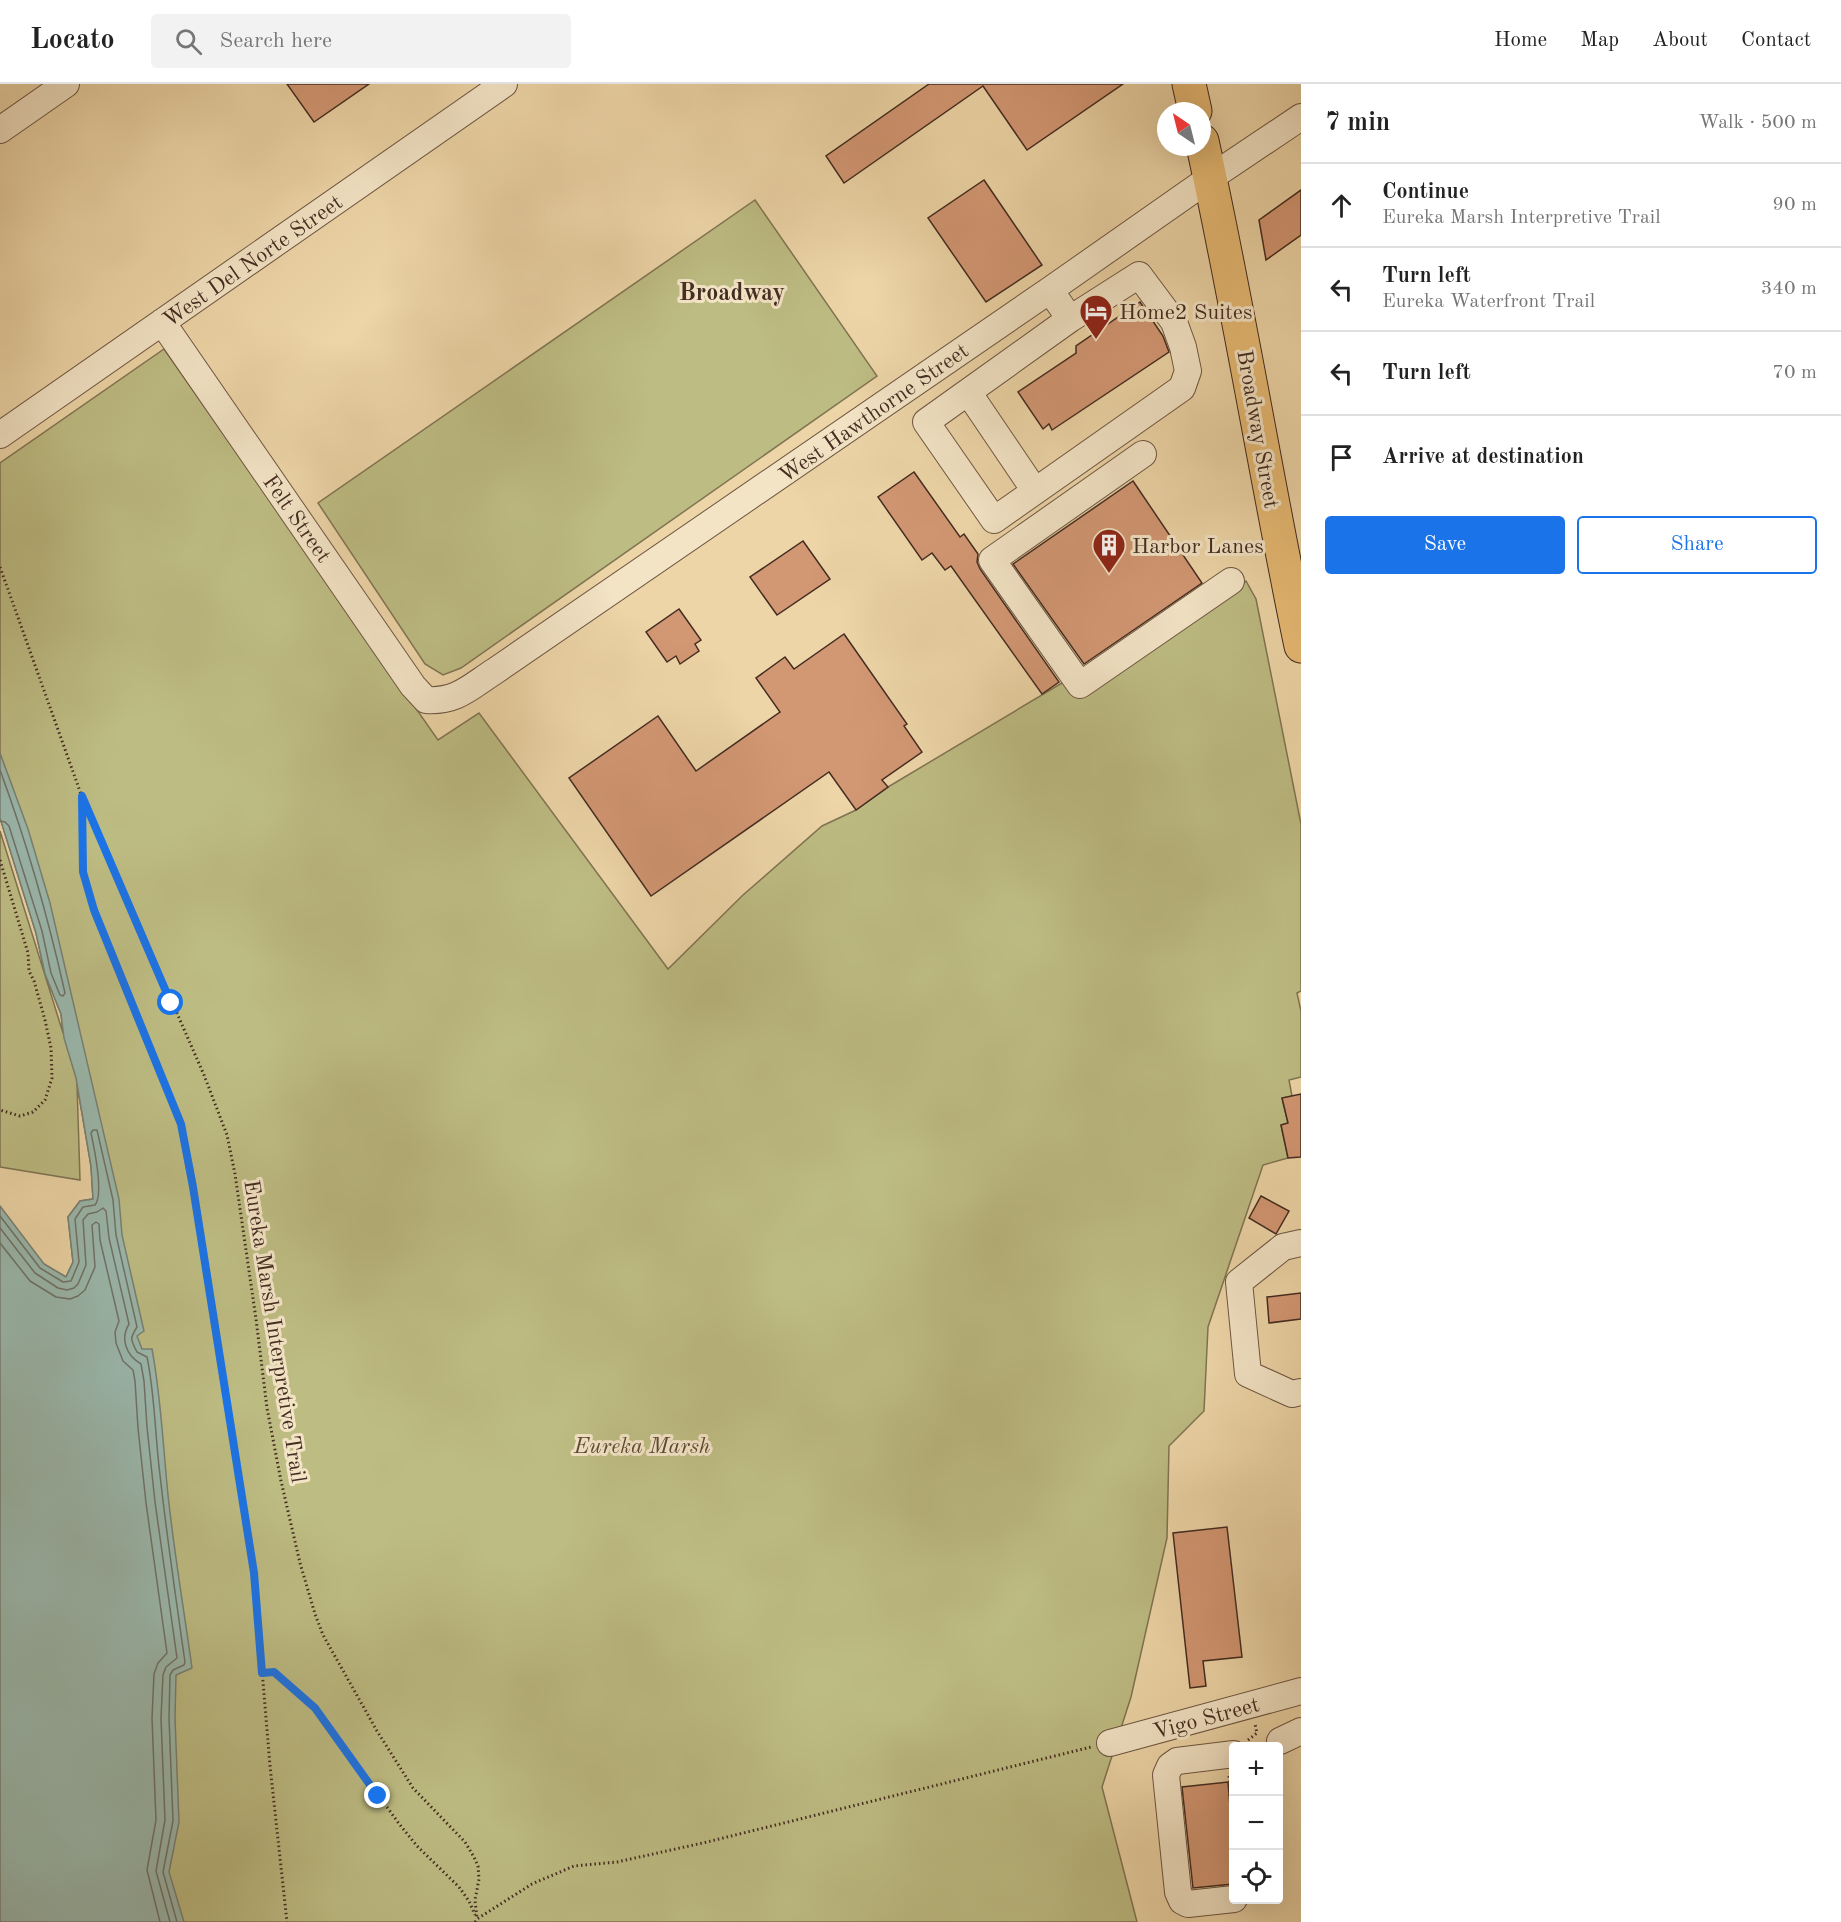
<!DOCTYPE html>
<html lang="en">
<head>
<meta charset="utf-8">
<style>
  body { margin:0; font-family:"Old Standard TT",serif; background:#f2f2f2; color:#222 }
  .controls { position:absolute; right:18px; bottom:18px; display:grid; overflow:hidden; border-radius:6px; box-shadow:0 6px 24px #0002 }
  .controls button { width:54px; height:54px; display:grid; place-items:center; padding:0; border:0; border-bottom:2px solid #e0e0e0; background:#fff; color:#222; font:30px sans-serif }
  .compass { position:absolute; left:1157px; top:18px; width:54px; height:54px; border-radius:50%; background:#fff; box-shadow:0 6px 24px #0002; rotate:325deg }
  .stop { position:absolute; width:18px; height:18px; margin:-14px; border:4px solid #1a73e8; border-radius:50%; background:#fff }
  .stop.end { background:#1a73e8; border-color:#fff; box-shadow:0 2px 6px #0008 }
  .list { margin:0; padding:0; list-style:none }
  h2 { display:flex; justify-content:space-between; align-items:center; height:78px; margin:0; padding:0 24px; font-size:26px }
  h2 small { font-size:20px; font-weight:400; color:#767676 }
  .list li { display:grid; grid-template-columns:39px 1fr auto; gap:18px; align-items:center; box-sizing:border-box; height:84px; padding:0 24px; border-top:2px solid #e0e0e0 }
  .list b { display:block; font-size:22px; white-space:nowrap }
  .list p { margin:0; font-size:20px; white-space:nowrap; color:#767676 }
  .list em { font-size:20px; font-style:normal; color:#767676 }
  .actions { display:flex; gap:12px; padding:18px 24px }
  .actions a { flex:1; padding:14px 0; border:2px solid #1a73e8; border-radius:6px; text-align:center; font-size:21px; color:#1a73e8 }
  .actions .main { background:#1a73e8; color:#fff }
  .icon { flex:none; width:33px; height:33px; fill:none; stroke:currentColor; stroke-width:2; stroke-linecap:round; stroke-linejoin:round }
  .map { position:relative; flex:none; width:1301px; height:1838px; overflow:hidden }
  header { display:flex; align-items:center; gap:36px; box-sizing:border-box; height:84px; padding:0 30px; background:#fff; border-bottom:2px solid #e0e0e0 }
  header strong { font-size:28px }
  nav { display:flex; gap:33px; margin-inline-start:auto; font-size:21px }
  .search { width:420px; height:54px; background:#f2f2f2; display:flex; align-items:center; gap:15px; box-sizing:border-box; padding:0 21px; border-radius:6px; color:#767676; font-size:22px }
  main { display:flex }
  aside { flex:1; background:#fff }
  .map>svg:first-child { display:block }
  .green { fill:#bdbc83; stroke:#807452; stroke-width:1.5 }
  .water { fill:#9ab8ad; stroke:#788075; stroke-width:1.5 }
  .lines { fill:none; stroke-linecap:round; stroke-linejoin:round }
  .shore { stroke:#6f7267; stroke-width:1.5 }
  .building { fill:#d29773; stroke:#442c21; stroke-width:1.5 }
  .minor-casing { stroke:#6e5642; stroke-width:28 }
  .highway-casing { stroke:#442c21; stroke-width:35 }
  .path { stroke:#442c21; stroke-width:3; stroke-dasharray:1.5 3; stroke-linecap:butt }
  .minor { stroke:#f3e4c6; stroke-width:26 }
  .highway { stroke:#e6ba74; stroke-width:33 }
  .route { stroke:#1a73e8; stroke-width:8 }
  .labels { text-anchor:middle; stroke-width:6; stroke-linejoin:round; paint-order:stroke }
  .street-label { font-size:22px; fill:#442c21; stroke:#f3e4c6 }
  .poi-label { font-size:22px; fill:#442c21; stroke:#f3e4c6; text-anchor:start }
  .park-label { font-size:22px; font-style:italic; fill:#5c4935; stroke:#f3e4c6 }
  .neighbourhood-label { font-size:24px; font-weight:bold; fill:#442c21; stroke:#f3e4c6 }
</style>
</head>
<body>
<header>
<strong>Locato</strong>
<div class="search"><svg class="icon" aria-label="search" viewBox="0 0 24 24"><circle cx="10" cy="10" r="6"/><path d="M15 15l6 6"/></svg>Search here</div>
<nav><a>Home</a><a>Map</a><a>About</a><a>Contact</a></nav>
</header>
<main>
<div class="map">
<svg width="1301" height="1838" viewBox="0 0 1301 1838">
  <rect width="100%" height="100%" fill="#edd5a7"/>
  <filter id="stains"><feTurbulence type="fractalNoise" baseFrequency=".00333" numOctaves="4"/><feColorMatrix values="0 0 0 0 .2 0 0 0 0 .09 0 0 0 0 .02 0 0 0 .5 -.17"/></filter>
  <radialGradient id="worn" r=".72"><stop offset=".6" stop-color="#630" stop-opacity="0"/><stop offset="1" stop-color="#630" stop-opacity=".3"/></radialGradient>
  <path class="green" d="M755,116L877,292L461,584L443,591L425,580L318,419Z
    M164,265L438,656L479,629L668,885L743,811L822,742L856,726L888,703L1067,596L1077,608L1246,497L1256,515L1301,740V907L1297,909L1301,927V993L1289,996L1292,1012L1282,1014L1288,1039L1281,1041L1288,1074L1263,1081L1208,1243L1204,1327L1169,1362L1167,1454L1131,1613L1102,1703L1137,1838H0L44,1180L66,1193L73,1178L68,1133L80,1117L93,1115L91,1082L77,1000L80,1096L0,1083V747L63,949L61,930L45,890L36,849L0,734V379Z"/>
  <path class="water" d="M0,669L28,745L50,819L119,1115L122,1151L144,1247L137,1252L142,1265H152C161,1313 163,1362 168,1411C174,1468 184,1526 192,1584L176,1591L175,1634L179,1738L169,1788L184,1838H0V1122L44,1180L66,1193L73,1178L68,1133L80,1117L93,1115L91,1082L76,994L64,954L61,930L45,890L36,849L0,734Z"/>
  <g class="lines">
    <path class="shore" d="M0,686C27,759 48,833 65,909L63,912L60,911L51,889L42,847L9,742L5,738L0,737
      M0,1132L40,1184L63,1198L71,1197L79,1178L75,1135L83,1123L95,1121C104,1110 94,1063 91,1049L93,1046H97L113,1116L116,1151L137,1243C130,1254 130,1255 137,1268L147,1273C155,1311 155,1352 160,1391C167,1454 176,1516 185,1578L184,1581L173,1586L170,1591L169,1634L173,1737L163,1788L177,1838
      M0,1144L35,1189L58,1204L67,1206L74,1204L78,1200L86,1181L83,1136L88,1130L97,1128L103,1124L106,1127L109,1154L129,1240C120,1255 126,1271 141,1280L144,1297L147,1343L155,1418L177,1574L166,1583L163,1591L161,1634L165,1736L156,1787L170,1838
      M0,1159L30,1197L56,1213L70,1215L78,1212L85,1206L95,1183L92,1141L96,1138L99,1140L100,1156L119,1237L115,1248L116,1259L123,1277L133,1286L135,1297L138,1344L146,1419L167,1569L158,1579L154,1590L152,1634L156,1736L147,1786L160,1838"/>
  </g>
  <path class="building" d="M287,0H369L314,38Z
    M929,0H1123L1027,66L983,2L844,99L826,72Z
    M984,96L1042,181L986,218L928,134Z
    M1301,106V151L1266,176L1259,136Z
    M1140,218L1163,252L1169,268L1052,346L1049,340L1043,345L1018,308L1076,269V262Z
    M914,388L960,453L964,450L978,470L977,478L980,485L1059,598L1042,610L951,482L945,486L932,469L922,476L878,413Z
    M1133,397L1202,499L1084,580L1013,480Z
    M803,457L830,495L777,531L750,493Z
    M679,525L701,556L695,560L699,567L680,580L676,572L667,578L646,548Z
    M844,550L907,640L904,642L922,668L882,696L888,703L856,726L829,688L651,812L569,694L658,632L696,687L780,628L756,594L785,573L794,585Z
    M1301,1010V1073L1288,1074L1281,1041L1288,1039L1282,1014Z
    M1261,1112L1289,1127L1276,1150L1249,1134Z
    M1301,1209V1235L1269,1239L1267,1213Z
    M1227,1443L1242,1573L1203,1577L1206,1602L1190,1604L1173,1449Z
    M1228,1698L1233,1758V1800L1193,1804L1182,1703Z"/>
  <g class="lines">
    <defs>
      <path id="minor" d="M0,46L66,0
        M1050,206L1070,235L926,338L994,436L1182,304L1188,287L1183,263L1174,238L1139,191L1070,235
        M162,238L413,602L426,616C457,618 470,603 495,587L1050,206L1210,94L1301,33
        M968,308L1035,407
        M0,351L504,0
        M1143,370L992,476L1080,601L1231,497
        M1301,1159L1283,1163L1239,1198L1248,1290L1292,1310L1301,1308
        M1280,1657L1301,1647
        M1110,1659L1301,1607
        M1234,1670L1177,1677L1170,1682L1166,1691L1178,1808L1182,1817L1188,1820L1234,1815"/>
      <path id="highway" d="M1189,0L1195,27
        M1202,57C1239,225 1266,394 1301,562"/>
    </defs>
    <use href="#minor" class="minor-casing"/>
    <use href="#highway" class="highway-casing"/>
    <path class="path" d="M0,483L82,713L83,788L94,826L181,1040L193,1103L254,1489L270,1682L287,1838
      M83,714L204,991L227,1051L235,1090L256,1235L267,1324L281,1397L300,1479L315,1530L323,1551L377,1647L413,1704L465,1758L474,1773L478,1782L479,1795L475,1816L477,1835
      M0,776L28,869L29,887L34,897L45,936L51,964L52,994L45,1016L33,1028L20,1032L0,1026
      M262,1589L274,1588L315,1624L400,1741L417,1762L459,1803L469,1817L475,1831
      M1248,1656L1257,1649L1255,1640
      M1229,1692L1234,1736
      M475,1838L477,1835L532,1800L574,1782L617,1778L707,1758L1091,1663"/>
    <use href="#minor" class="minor"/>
    <use href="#highway" class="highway"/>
  </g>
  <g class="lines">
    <path class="route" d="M171,919L82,712L83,788L94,826L181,1040L193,1103L254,1489L262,1589L274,1588L315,1624L378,1712"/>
  </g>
  <defs>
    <symbol id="hotel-pin" viewBox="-11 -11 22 30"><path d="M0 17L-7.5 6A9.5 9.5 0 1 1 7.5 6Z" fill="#8f2418" stroke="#f3e4c6"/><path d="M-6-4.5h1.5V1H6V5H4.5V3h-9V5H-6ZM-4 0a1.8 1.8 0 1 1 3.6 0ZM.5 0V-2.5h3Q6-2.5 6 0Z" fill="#fff"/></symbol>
    <symbol id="building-pin" viewBox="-11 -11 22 30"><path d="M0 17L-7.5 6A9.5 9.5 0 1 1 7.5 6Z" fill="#8f2418" stroke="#f3e4c6"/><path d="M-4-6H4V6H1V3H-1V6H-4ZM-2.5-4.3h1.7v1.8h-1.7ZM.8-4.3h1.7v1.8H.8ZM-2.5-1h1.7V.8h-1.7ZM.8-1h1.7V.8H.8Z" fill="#fff"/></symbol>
  </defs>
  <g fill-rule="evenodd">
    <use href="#hotel-pin" x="1077" y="208" width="38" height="52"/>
    <use href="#building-pin" x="1090" y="442" width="38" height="52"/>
  </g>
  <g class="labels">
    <g class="street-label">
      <text transform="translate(252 176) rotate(-35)" y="8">West Del Norte Street</text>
      <text transform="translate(873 328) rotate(-35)" y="8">West Hawthorne Street</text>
      <text transform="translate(1259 345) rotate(80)" y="8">Broadway Street</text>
      <text transform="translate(298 434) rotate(55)" y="8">Felt Street</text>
      <text transform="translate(276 1247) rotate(81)" y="8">Eureka Marsh Interpretive Trail</text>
      <text transform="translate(1206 1633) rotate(-15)" y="8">Vigo Street</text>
    </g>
    <g class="poi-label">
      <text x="1119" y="235">Home2 Suites</text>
      <text x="1132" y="469">Harbor Lanes</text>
    </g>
    <g class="park-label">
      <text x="642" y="1369">Eureka Marsh</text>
    </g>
    <g class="neighbourhood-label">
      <text x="732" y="216">Broadway</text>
    </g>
  </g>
  <rect width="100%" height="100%" filter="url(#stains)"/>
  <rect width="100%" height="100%" fill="url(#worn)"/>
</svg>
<div class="controls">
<button>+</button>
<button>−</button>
<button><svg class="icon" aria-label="locate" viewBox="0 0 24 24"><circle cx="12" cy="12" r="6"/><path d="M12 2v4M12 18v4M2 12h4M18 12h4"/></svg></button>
</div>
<svg class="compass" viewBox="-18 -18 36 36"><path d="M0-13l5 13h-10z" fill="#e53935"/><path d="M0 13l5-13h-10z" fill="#767676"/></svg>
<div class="stop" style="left:171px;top:919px"></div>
<div class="stop end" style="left:378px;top:1712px"></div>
</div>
<aside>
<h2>7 min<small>Walk · 500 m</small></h2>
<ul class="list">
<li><svg class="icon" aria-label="ahead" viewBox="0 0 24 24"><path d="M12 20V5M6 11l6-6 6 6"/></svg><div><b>Continue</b><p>Eureka Marsh Interpretive Trail</p></div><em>90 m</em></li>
<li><svg class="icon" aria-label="left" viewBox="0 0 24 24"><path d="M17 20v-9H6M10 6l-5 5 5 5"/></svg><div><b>Turn left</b><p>Eureka Waterfront Trail</p></div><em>340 m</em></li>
<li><svg class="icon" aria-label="left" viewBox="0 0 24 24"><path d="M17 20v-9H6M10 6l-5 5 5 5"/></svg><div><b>Turn left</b></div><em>70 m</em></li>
<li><svg class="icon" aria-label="arrive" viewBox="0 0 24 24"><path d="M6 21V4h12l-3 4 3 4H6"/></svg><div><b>Arrive at destination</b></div></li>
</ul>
<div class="actions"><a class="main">Save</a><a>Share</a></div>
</aside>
</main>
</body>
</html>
